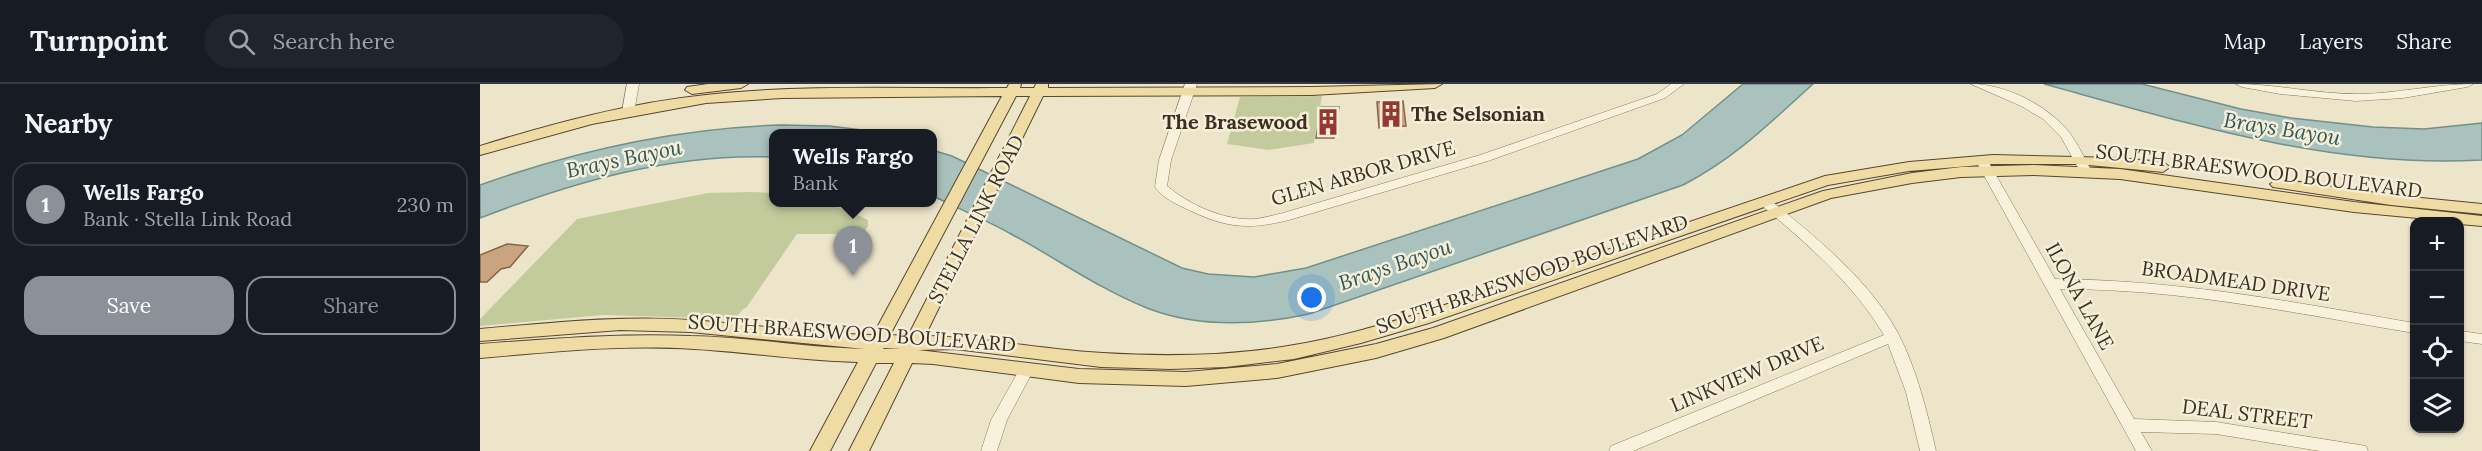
<!DOCTYPE html>
<html lang="en">
<head>
<meta charset="utf-8">
<style>
  body { margin:0; font-family:Lora,serif; background:#20242c; color:#f1f3f6 }
  .controls { position:absolute; right:18px; bottom:18px; display:grid; overflow:hidden; border-radius:12px; box-shadow:0 2px 4px #0004 }
  .controls button { width:54px; height:54px; display:grid; place-items:center; padding:0; border:0; border-bottom:2px solid #363941; background:#171b24; color:#f1f3f6; font:30px sans-serif }
  .you { position:absolute; left:832px; top:214px; width:21px; height:21px; margin:-15px; border:4px solid #fff; border-radius:50%; background:#1a73e8; box-shadow:0 0 0 9px #1a73e833 }
  .badge { display:grid; place-items:center; width:39px; height:39px; border-radius:50%; background:#8c9099; color:#fff; font-size:20px; font-weight:700 }
  .pin { position:absolute; translate:-50% -50px; filter:drop-shadow(0 2px 3px #0008) }
  .pin::after { content:''; position:absolute; top:32px; width:21px; height:18px; background:inherit; clip-path:polygon(0 0,100% 0,50% 100%) }
  .popup { position:absolute; left:289px; top:45px; width:168px; height:78px; box-sizing:border-box; display:grid; place-content:center; border-radius:12px; background:#171b24; filter:drop-shadow(0 2px 4px #0005); font-size:20px; white-space:nowrap; color:#9ea1a6 }
  .popup b { font-size:22px; color:#f1f3f6 }
  .popup::after { content:''; position:absolute; left:50%; top:100%; margin-left:-12px; border:12px solid transparent; border-top-color:#171b24 }
  .list { margin:0; padding:0; list-style:none }
  h2 { display:flex; justify-content:space-between; align-items:center; height:78px; margin:0; padding:0 24px; font-size:26px }
  h2 small { font-size:20px; font-weight:400; color:#9ea1a6 }
  .list li { display:grid; grid-template-columns:39px 1fr auto; gap:18px; align-items:center; box-sizing:border-box; height:84px; margin:0 12px 12px; padding:0 12px; border:2px solid #363941; border-radius:18px }
  .list b { display:block; font-size:22px; white-space:nowrap }
  .list p { margin:0; font-size:20px; white-space:nowrap; color:#9ea1a6 }
  .list em { font-size:20px; font-style:normal; color:#9ea1a6 }
  .actions { display:flex; gap:12px; padding:18px 24px }
  .actions a { flex:1; padding:14px 0; border:2px solid #8c9099; border-radius:18px; text-align:center; font-size:21px; color:#8c9099 }
  .actions .main { background:#8c9099; color:#fff }
  .icon { flex:none; width:33px; height:33px; fill:none; stroke:currentColor; stroke-width:2; stroke-linecap:round; stroke-linejoin:round }
  .map { position:relative; flex:none; width:2002px; height:367px; overflow:hidden }
  header { display:flex; align-items:center; gap:36px; box-sizing:border-box; height:84px; padding:0 30px; background:#171b24; border-bottom:2px solid #363941 }
  header strong { font-size:28px }
  nav { display:flex; gap:33px; margin-inline-start:auto; font-size:21px }
  .search { width:420px; height:54px; background:#20242c; display:flex; align-items:center; gap:15px; box-sizing:border-box; padding:0 21px; border-radius:33px; color:#9ea1a6; font-size:22px }
  main { display:flex }
  aside { flex:1; background:#171b24 }
  .map>svg:first-child { display:block }
  .green { fill:#c3cb9d }
  .water { fill:#aac2bd; stroke:#71908b; stroke-width:1.5 }
  .building { fill:#caa481; stroke:#886445; stroke-width:1.5 }
  .lines { fill:none; stroke-linecap:round; stroke-linejoin:round }
  .minor-casing { stroke:#89785e; stroke-width:1 }
  .major-casing { stroke:#584632; stroke-width:2 }
  .minor { fill:#f8f2dd; fill-rule:evenodd }
  .major { fill:#eedca4; fill-rule:evenodd }
  .labels { text-anchor:middle; stroke-width:5; stroke-linejoin:round; paint-order:stroke }
  .poi-label { font-size:20px; font-weight:bold; fill:#3b2f21; stroke:#f5efd9; text-anchor:start }
  .street-label { font-size:20px; fill:#3b2f21; stroke:#f5efd9 }
  .water-label { font-size:21px; font-style:italic; fill:#31595a; stroke:#f5efd9 }
</style>
</head>
<body>
<header>
<strong>Turnpoint</strong>
<div class="search"><svg class="icon" aria-label="search" viewBox="0 0 24 24"><circle cx="10" cy="10" r="6"/><path d="M15 15l6 6"/></svg>Search here</div>
<nav><a>Map</a><a>Layers</a><a>Share</a></nav>
</header>
<main>
<aside>
<h2>Nearby<small></small></h2>
<ul class="list">
<li><span class="badge">1</span><div><b>Wells Fargo</b><p>Bank · Stella Link Road</p></div><em>230 m</em></li>
</ul>
<div class="actions"><a class="main">Save</a><a>Share</a></div>
</aside>
<div class="map">
<svg width="2002" height="367" viewBox="0 0 2002 367">
  <rect width="100%" height="100%" fill="#ede5ca"/>
  <path class="green" d="M842,12L834,59L789,66L747,60L760,13Z
    M270,108L293,109L294,118C335,118 350,117 388,136V142L383,150H317L266,224L263,225L255,235L123,231L0,242V235L97,135L228,109Z"/>
  <path class="water" d="M1263,0H1333C1291,38 1254,75 1203,101L829,230C777,241 718,244 667,224C619,205 576,174 531,150C506,136 479,125 453,112L452,66L472,72L702,184L728,190L774,193L826,184L1158,75L1202,51Z
    M1564,0H1662L1761,25L1811,34L1893,43L1944,45L2002,39V76C1852,85 1707,39 1564,0Z
    M302,41L349,42L407,49L294,50L293,73C192,69 94,98 0,134V101C98,66 198,44 302,41Z"/>
  <path class="building" d="M923,17L926,42L899,44L897,18Z
    M841,23H859L854,54H836Z
    M27,160L48,162L30,183L21,185L7,198H0V171Z"/>
  <g class="lines">
    <defs>
      <path id="minor" d="M147,0H159L154,28L148,31L142,28Z
        M705,0H717L691,76L687,102C710,121 744,137 775,135C784,134 794,131 803,129L1000,71L1177,10L1191,0H1204L1185,14L1008,77L809,136C769,146 746,144 709,126C696,120 684,115 675,103L679,76Z
        M1491,0C1526,0 1567,21 1589,48C1598,60 1605,75 1612,88L1610,91H1602L1581,53L1563,35L1541,22Z
        M1756,0C1797,0 1836,10 1877,10C1916,10 1954,0 1993,0L1987,3L1923,14L1876,17L1800,10L1762,3Z
        M1502,73L1508,77L1575,195C1698,196 1814,218 1934,239V249C1814,229 1703,205 1580,205L1654,335L1736,338L1880,361L1886,362L1888,367H1840L1736,350L1661,348L1672,367H1656L1496,77Z
        M1284,113L1288,114C1336,154 1388,194 1418,249C1437,286 1447,327 1456,367H1440L1426,308L1408,260L1153,367H1129L1131,362L1404,251C1372,198 1326,159 1280,120L1278,117Z
        M1980,247L2002,250V260L1980,257Z
        M547,279L552,281L554,285L527,336L517,367H501L511,336L542,281Z"/>
      <path id="major" d="M228,0H268L261,4L212,10L205,6L207,3Z
        M529,0H541L540,4H554L556,0H568V4L832,3L962,0L955,4L832,11L563,12L445,252C505,253 563,266 623,269C686,273 751,272 814,261C856,254 897,242 938,230L1345,92L1429,78L1513,71L1640,74L1683,78L1690,83L1683,88L1598,80H1513L1429,87L1348,101L949,239L881,259L814,275L746,283L691,285L621,283L475,265L438,266L599,285L706,288L797,280L896,260L953,244L1343,107L1432,89L1481,83L1554,81L1640,85L1874,118L2002,132V142L1980,140V138L1874,128L1640,95L1554,91L1481,93L1432,99L1351,114L964,254L896,274L797,294L706,302L599,299L453,280L432,279L389,367H369L414,279H396L350,367H330L378,278C323,277 269,268 214,265C143,260 71,268 0,274V260C70,255 140,249 211,252C269,253 327,264 385,265L210,248L140,246L0,257V245C70,239 140,231 210,236C271,240 332,250 393,251L522,12L302,14L226,19L112,40L0,71V62C74,39 149,19 226,11C325,0 427,5 527,4ZM536,12H550L428,252L410,251ZM404,264L421,265H403Z
        M1798,95L1911,111L2002,120V130L1911,121L1793,103L1790,100Z"/>
    </defs>
    <use href="#minor" class="minor-casing"/>
    <use href="#major" class="major-casing"/>
    <use href="#minor" class="minor"/>
    <use href="#major" class="major"/>
  </g>
  <defs>
    <symbol id="building-bare" viewBox="-9 -9 18 18"><path d="M-4-6H4V6H1V3H-1V6H-4ZM-2.5-4.3h1.7v1.8h-1.7ZM.8-4.3h1.7v1.8H.8ZM-2.5-1h1.7V.8h-1.7ZM.8-1h1.7V.8H.8Z" fill="#963731" stroke="#f5efd9" stroke-width="2.5" paint-order="stroke"/></symbol>
  </defs>
  <g fill-rule="evenodd">
    <use href="#building-bare" x="892" y="11" width="38" height="38"/>
    <use href="#building-bare" x="829" y="19" width="38" height="38"/>
  </g>
  <g class="labels">
    <g class="poi-label">
      <text x="931" y="37">The Selsonian</text>
      <text x="828" y="45" text-anchor="end">The Brasewood</text>
    </g>
    <g class="street-label">
      <text transform="translate(1779 87) rotate(7)" y="7">SOUTH BRAESWOOD BOULEVARD</text>
      <text transform="translate(883 89) rotate(-16)" y="7">GLEN ARBOR DRIVE</text>
      <text transform="translate(496 135) rotate(-63)" y="7">STELLA LINK ROAD</text>
      <text transform="translate(1052 190) rotate(-19)" y="7">SOUTH BRAESWOOD BOULEVARD</text>
      <text transform="translate(1756 197) rotate(8)" y="7">BROADMEAD DRIVE</text>
      <text transform="translate(1600 212) rotate(61)" y="7">ILONA LANE</text>
      <text transform="translate(372 249) rotate(4)" y="7">SOUTH BRAESWOOD BOULEVARD</text>
      <text transform="translate(1267 290) rotate(-23)" y="7">LINKVIEW DRIVE</text>
      <text transform="translate(1767 330) rotate(7)" y="7">DEAL STREET</text>
    </g>
    <g class="water-label">
      <text transform="translate(1802 45) rotate(9)" y="7">Brays Bayou</text>
      <text transform="translate(144 75) rotate(-12)" y="7">Brays Bayou</text>
      <text transform="translate(915 181) rotate(-19)" y="7">Brays Bayou</text>
    </g>
  </g>
</svg>
<div class="controls">
<button>+</button>
<button>−</button>
<button><svg class="icon" aria-label="locate" viewBox="0 0 24 24"><circle cx="12" cy="12" r="6"/><path d="M12 2v4M12 18v4M2 12h4M18 12h4"/></svg></button>
<button><svg class="icon" aria-label="layers" viewBox="0 0 24 24"><path d="M12 4l9 5-9 5-9-5zM3 14l9 5 9-5"/></svg></button>
</div>
<div class="you"></div>
<div class="pin badge" style="left:373px;top:192px">1</div>
<div class="popup"><b>Wells Fargo</b>Bank</div>
</div>
</main>
</body>
</html>
